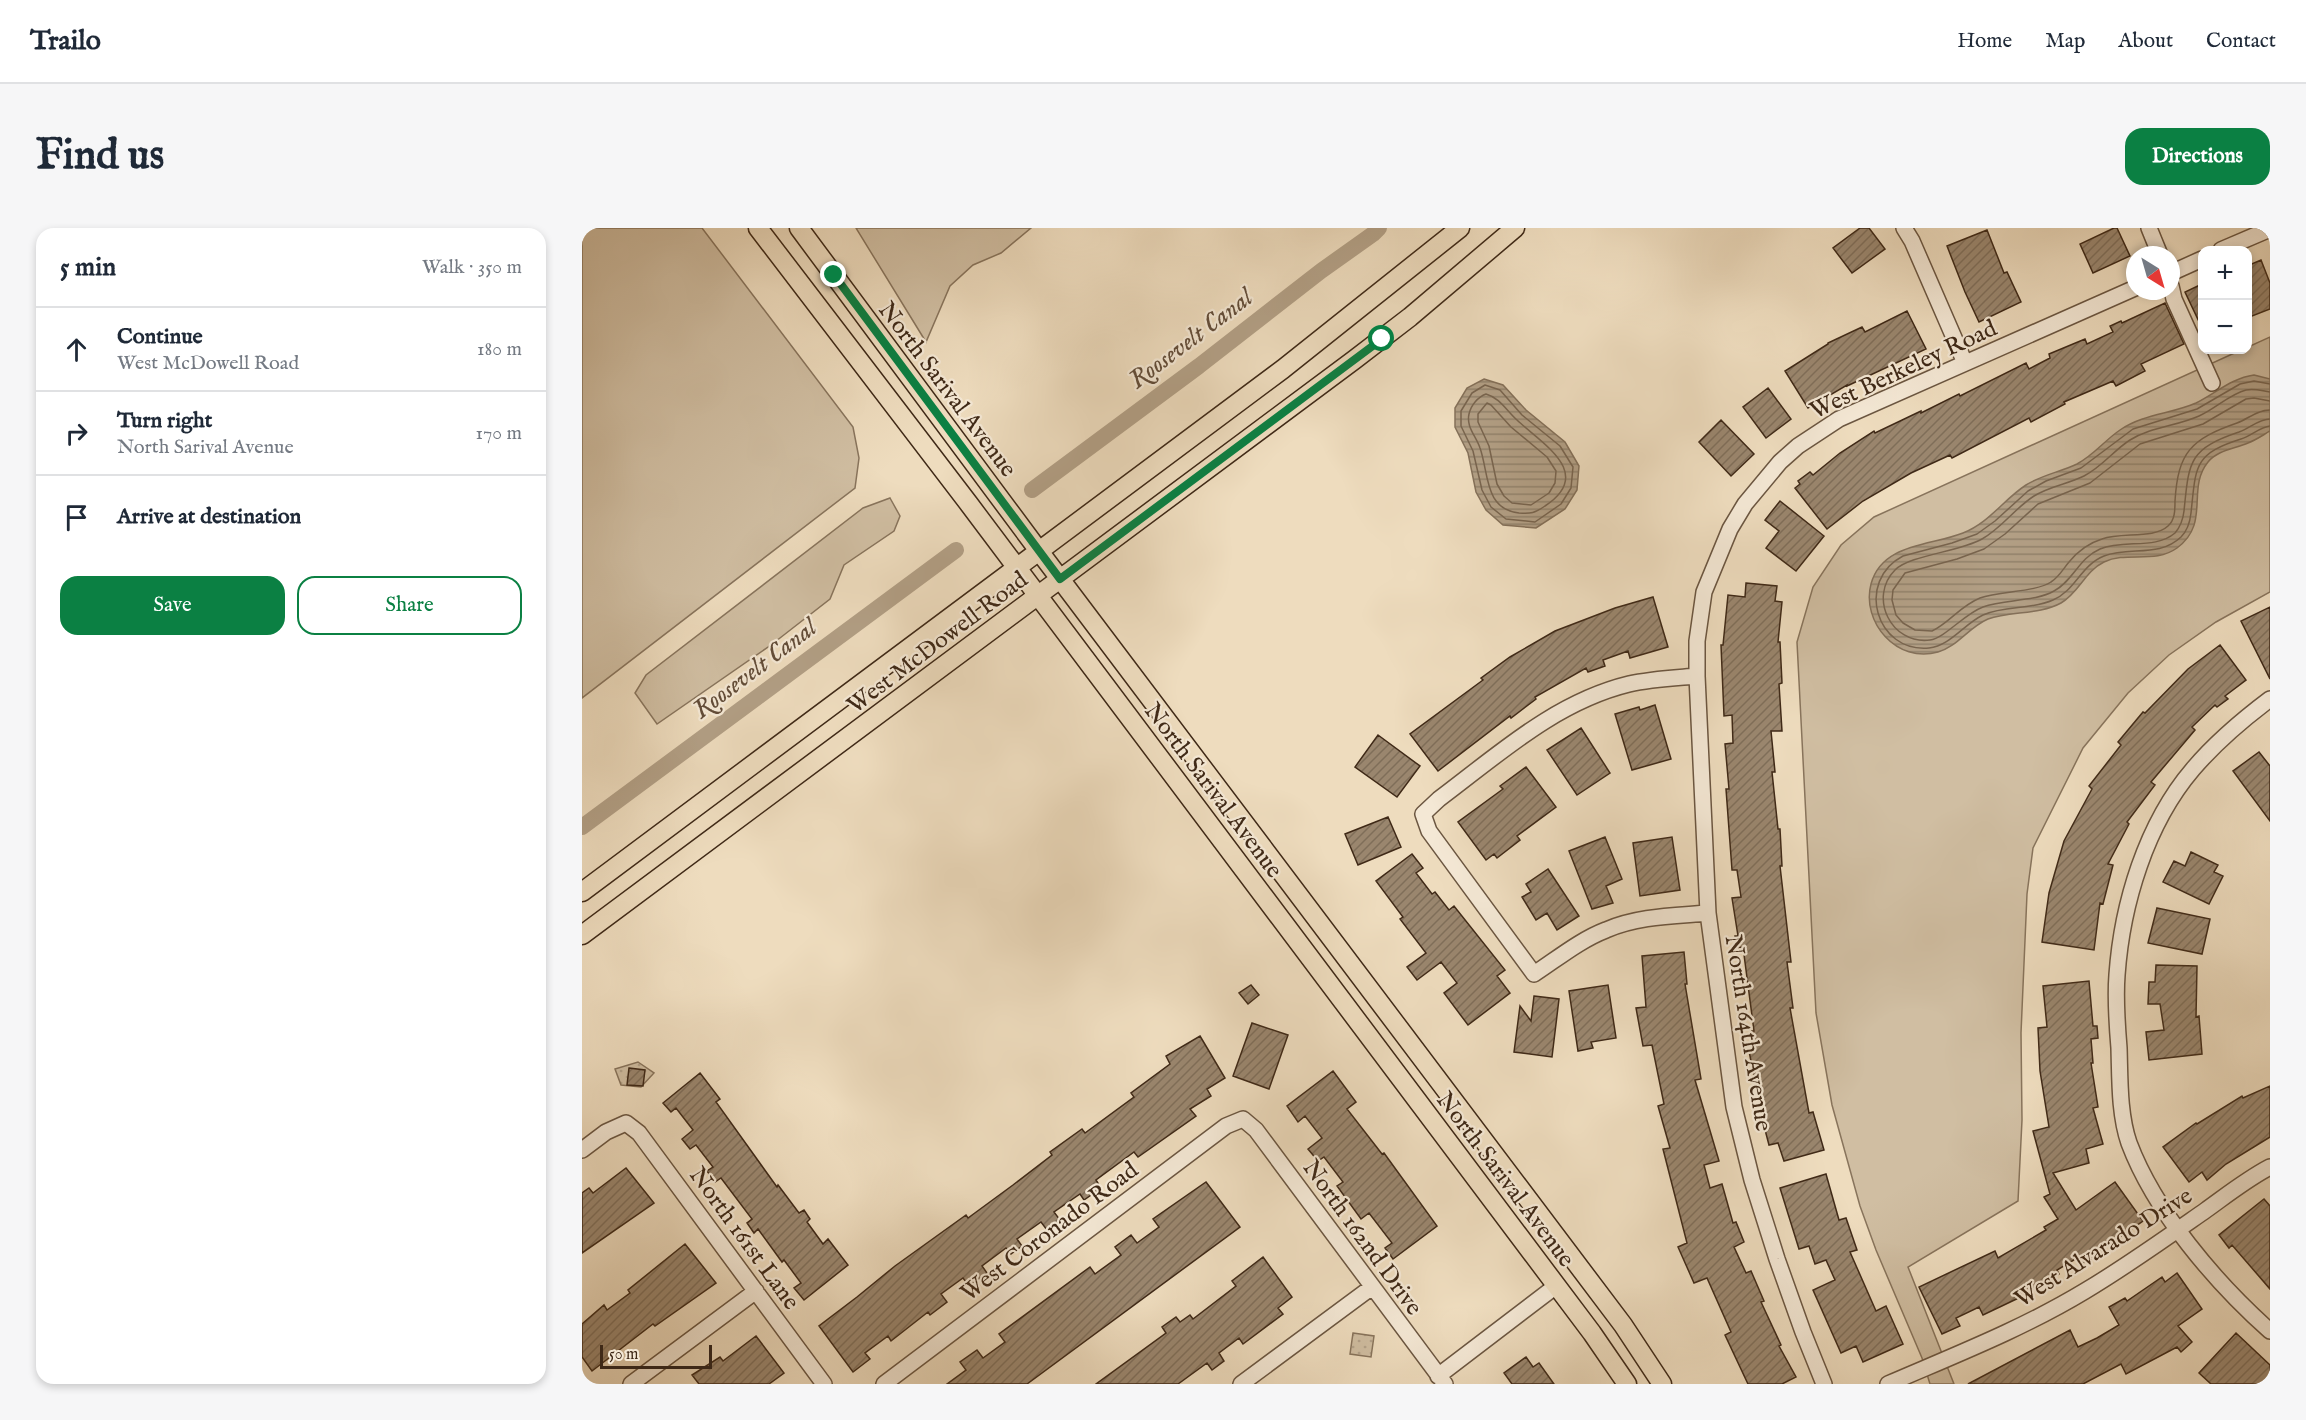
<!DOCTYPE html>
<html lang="en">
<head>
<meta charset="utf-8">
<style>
  body { margin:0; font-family:"IM FELL English",serif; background:#f6f6f7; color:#1f2937 }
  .controls { position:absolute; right:18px; top:18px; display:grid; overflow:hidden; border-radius:12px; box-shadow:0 3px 9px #0003 }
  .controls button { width:54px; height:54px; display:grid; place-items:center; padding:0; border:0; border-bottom:2px solid #e0e1e3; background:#fff; color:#1f2937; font:30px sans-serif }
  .compass { position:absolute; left:1544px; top:18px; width:54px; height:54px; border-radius:50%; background:#fff; box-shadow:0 3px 9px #0003; rotate:143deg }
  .scale { position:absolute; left:18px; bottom:15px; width:112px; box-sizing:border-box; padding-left:6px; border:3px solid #3f2917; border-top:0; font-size:16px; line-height:21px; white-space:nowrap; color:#3f2917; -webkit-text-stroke:4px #f4e8d5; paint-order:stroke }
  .stop { position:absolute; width:18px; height:18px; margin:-14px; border:4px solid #0b8043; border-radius:50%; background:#fff }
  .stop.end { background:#0b8043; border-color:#fff; box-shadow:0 2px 6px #0008 }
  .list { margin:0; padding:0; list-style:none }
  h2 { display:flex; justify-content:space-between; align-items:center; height:78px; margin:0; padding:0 24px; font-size:26px }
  h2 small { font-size:20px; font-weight:400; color:#747a83 }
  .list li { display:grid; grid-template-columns:39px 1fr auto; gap:18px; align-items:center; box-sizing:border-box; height:84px; padding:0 24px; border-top:2px solid #e0e1e3 }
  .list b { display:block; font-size:22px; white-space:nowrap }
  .list p { margin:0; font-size:20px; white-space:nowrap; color:#747a83 }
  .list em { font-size:20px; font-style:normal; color:#747a83 }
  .actions { display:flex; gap:12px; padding:18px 24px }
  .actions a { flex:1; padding:14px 0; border:2px solid #0b8043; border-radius:18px; text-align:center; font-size:21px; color:#0b8043 }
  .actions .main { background:#0b8043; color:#fff }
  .icon { flex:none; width:33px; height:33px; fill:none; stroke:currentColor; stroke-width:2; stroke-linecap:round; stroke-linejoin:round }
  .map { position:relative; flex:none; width:1688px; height:1156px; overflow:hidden; border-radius:18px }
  header { display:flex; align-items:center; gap:36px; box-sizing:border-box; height:84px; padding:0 30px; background:#fff; border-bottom:2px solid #e0e1e3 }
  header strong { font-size:28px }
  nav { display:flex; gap:33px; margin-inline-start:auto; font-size:21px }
  .intro { display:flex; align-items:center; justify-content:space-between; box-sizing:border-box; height:144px; padding:0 36px }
  h1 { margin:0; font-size:42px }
  .button { padding:15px 27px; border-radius:18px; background:#0b8043; color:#fff; font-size:21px; font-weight:700 }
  main { display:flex; gap:36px; padding:0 36px }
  aside { flex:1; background:#fff; border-radius:18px; box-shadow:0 3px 9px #0003 }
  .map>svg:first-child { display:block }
  .grass { fill:#d0bea2; stroke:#88745c; stroke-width:1.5 }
  .park { fill:url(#park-dots); stroke:#88745c; stroke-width:1.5 }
  .water { fill:url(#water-rules); stroke:#847059; stroke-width:1.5 }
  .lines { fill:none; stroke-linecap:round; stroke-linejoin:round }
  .shore { stroke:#78644e; stroke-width:1.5 }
  .canal { stroke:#b29f85; stroke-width:16 }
  .building { fill:url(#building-hatch); stroke:#3f2917; stroke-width:1.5 }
  .minor-casing { stroke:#6b5641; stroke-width:18 }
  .major-casing { stroke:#3f2917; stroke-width:21 }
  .minor { stroke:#f4e8d5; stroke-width:15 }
  .major { stroke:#eedcbe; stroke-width:18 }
  .route { stroke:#0b8043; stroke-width:8 }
  .labels { text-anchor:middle; stroke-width:4.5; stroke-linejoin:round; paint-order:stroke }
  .street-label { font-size:24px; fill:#3f2917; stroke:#f4e8d5 }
  .water-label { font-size:26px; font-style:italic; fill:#624c38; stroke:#f4e8d5 }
</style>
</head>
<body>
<header>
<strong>Trailo</strong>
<nav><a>Home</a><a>Map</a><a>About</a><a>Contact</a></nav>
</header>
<div class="intro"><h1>Find us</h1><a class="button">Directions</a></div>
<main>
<aside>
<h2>5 min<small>Walk · 350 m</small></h2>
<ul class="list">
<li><svg class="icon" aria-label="ahead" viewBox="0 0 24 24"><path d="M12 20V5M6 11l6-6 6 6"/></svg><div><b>Continue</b><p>West McDowell Road</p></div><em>180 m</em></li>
<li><svg class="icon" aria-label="right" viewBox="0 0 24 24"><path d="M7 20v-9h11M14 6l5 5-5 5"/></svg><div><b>Turn right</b><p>North Sarival Avenue</p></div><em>170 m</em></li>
<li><svg class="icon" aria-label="arrive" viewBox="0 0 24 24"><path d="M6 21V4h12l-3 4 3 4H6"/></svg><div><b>Arrive at destination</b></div></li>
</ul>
<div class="actions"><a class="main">Save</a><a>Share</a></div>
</aside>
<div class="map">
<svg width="1688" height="1156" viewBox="0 0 1688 1156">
  <defs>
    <pattern id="park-dots" width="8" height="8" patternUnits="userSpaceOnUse" patternTransform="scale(1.5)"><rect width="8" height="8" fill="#d0bea2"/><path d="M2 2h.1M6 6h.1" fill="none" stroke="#b4a38b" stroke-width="1.8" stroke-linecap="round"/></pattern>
    <pattern id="water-rules" width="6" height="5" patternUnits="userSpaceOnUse" patternTransform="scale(1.5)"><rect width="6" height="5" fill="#b29f85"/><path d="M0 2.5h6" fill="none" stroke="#92826c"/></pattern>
    <pattern id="building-hatch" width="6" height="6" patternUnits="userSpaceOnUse" patternTransform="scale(1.5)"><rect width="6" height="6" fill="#9a866e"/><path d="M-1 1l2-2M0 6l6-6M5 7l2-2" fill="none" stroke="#7f6e59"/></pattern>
  </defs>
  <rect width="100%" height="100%" fill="#eedcbe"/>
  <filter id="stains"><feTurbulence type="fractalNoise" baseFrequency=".00333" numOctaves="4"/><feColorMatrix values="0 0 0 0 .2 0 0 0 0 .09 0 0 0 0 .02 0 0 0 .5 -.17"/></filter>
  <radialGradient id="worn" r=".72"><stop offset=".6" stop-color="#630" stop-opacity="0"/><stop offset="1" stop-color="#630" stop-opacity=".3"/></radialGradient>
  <path class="grass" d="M0,0H120L271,199L277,230L273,260L0,470Z
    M274,0H449L419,25L391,37L368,58L344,114Z
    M1688,109V364L1634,394L1587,427L1546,465L1501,520L1451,620L1445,666L1439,805L1440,892L1436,973L1326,1039L1372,1156H1348L1340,1130L1294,1022L1278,978L1250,877L1234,785L1215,414L1231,359L1259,317L1292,289L1659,122H1666V119Z
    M308,270L318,288L312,303L262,337L248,371L189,417L75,496L53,465L64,447L281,280Z"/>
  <path class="park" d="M56,834L72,845L59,859L39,857L33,841Z
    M771,1105L792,1108L789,1129L768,1126Z"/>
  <path class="water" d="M1672,147L1688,151V203C1681,207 1674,212 1666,215C1652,221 1636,222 1626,234C1604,261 1629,295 1595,320C1573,336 1545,323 1522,334C1503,343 1497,365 1479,375C1457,387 1429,383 1406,391C1387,399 1375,419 1356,424C1315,436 1279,394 1289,356C1300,315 1349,318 1381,305C1407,295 1421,272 1444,257C1460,247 1478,244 1495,236C1512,227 1523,212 1538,202C1561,186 1589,186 1614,175C1634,165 1650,150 1672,147Z
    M902,151L921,157L944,182L983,214L997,238L995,262L983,281L954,300L921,297L904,282L894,264L886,225L873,199V180L885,160Z"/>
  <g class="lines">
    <path class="shore" d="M1688,156L1672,153L1658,156L1615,181L1551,201L1499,240L1464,253L1446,263L1413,293L1395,306L1370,315L1321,328C1273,353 1294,425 1347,420C1368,418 1382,396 1401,387C1423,377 1449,382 1471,372C1493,363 1499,337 1522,328C1548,318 1577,330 1599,309C1606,302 1608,294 1609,285C1614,239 1611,226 1659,211C1669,208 1678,199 1688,198
      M903,157L918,162L940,187L978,218L991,239L989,260L979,276L953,294L924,291L909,279L900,262L891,223L879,198V183L890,165Z
      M1688,164C1680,163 1673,160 1664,162C1648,166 1633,181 1617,188C1595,198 1569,199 1548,212C1532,222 1520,239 1502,248C1486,256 1468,258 1452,268C1433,280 1420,300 1400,311C1377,324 1328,327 1313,342C1286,369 1309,417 1348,412C1363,410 1382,386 1401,379C1422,371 1453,374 1472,363C1491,353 1497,330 1518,321C1542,311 1573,322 1593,305C1599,298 1601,292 1602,283C1607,234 1606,221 1657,204C1668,200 1677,191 1688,191
      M904,166C918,170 924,182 935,192C960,216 1013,245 963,278C953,285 949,286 937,285C902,281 907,245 898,220C894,208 884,199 887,186C889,177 896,169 904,166Z
      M1688,173L1672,170L1664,171L1621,196L1558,216L1508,255L1456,276L1423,306L1402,321L1375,331L1323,345L1311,362L1310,372L1314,387L1321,395L1333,402L1350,403C1367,395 1378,378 1398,370C1418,363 1454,364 1469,354C1477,349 1481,341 1487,334C1496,323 1507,315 1520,311C1540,304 1572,311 1586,298C1593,292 1593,282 1593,273C1596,224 1609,211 1655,195C1666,191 1675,182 1688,182
      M905,175L909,177L929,199L965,229L974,243L973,255L967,265L949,277L930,275L922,268L915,256L907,218L896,194V186Z"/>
    <path class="canal" d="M450,262L617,138L739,43L791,6L797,0
      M0,599L374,322"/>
  </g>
  <path class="building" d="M1278,0H1287L1303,21L1270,45L1251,20Z
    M1532,0H1535L1548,28L1511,45L1498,16Z
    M1405,2L1422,45L1425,44L1439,74L1397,94L1383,64L1365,18Z
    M1679,32L1688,55V81L1665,90V38Z
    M1620,56V100L1603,64Z
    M1583,75L1602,116L1559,136L1563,143L1534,158L1531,153L1482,174L1483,176L1449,194L1447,190L1370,230L1368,227L1329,245L1281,273L1245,301L1213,260L1218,256L1216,253L1228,244L1231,247L1258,225L1292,203L1293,205L1339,183V185L1377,166L1378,168L1444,135L1447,141L1468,130L1467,126L1503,111L1505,116L1531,104L1528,98L1539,93L1540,95Z
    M1325,83L1344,121L1265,158V157L1226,180L1203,143L1246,116V115L1280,99L1283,104Z
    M1186,160L1209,191L1184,210L1161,179Z
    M1139,192L1172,226L1149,248L1117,214Z
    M1198,273L1242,308L1214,343L1184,320L1197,303L1183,292Z
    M1164,355L1195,358L1193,373L1200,374L1196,414H1198L1200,455L1197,456L1200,503H1189L1193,544H1190L1196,601H1198L1200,638H1198L1209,734H1205L1211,780H1208L1227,885L1231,884L1242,922L1202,933L1196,915L1187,917L1181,894L1167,823L1173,822L1170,803H1172L1161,719L1154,720L1153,708H1156L1150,670L1159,669L1155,642H1150L1144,561H1147L1143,516L1151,515L1150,487L1142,488L1139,417H1141L1146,367L1163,369Z
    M1071,369L1086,419L1048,430L1046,423L1021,432L1023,438L1006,444L1004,440L953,469L954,471L929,490L928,488L856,543L828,506L901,452L899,450L928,429L973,403L1033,380Z
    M1688,379V451L1659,393Z
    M1638,417L1664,452L1643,468L1646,471L1635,479L1633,477L1610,499L1613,502L1569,554L1573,557L1545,594L1547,596L1526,636L1531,637L1521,676L1518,675L1512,722L1460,714L1467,665L1482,613L1510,561L1507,558L1539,517L1536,514L1561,484L1563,485L1606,441Z
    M1073,477L1089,531L1050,542L1033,486L1057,479L1058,482Z
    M999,500L1028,545L995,567L965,522Z
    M796,507L838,538L815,569L773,539Z
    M1677,524L1688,538V593L1651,543Z
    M944,539L974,579L935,608L938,612L915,630L912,626L904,632L876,594L921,561L918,558Z
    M806,589L819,619L776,637L763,606Z
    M1023,609L1040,651L1024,658L1031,675L1010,681L987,623Z
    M1090,609L1098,662L1058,668L1051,615Z
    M1609,624L1636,637L1632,644L1641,648L1627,676L1581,654L1592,633L1603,638Z
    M830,626L841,640L834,645L850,666L853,664L867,682L872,678L923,742L915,748L928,765L886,797L862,765L875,755L859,734L835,752L825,739L844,725L818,691L821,689L794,653Z
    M966,641L997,688L975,702L965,685L954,692L940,669L949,664L944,656Z
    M1575,680L1628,691L1620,726L1566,715Z
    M1102,724L1105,756H1103L1119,851L1113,852L1137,933L1122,937L1128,960L1140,956L1151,995L1154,994L1162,1014L1152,1019L1164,1045L1169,1043L1182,1073L1179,1074L1199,1117L1197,1118L1214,1149L1200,1156H1166L1143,1107L1149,1104L1125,1050L1112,1055L1096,1019L1105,1015L1081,921L1088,920L1076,878L1082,876L1070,817L1061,818L1054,780L1064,779L1060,728Z
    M1574,737L1615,738L1614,789L1617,788L1620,826L1567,832L1564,804L1582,802L1578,776H1566L1567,754H1573Z
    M1507,753L1511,798H1515L1516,810L1509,811L1511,835H1509L1516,879L1511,880L1521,916L1504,921L1507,935L1471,945L1494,982L1533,954L1561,993L1519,1022L1520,1025L1499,1036L1495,1030L1475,1042L1477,1046L1445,1066L1401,1087L1397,1079L1374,1090L1378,1098L1360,1106L1337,1059L1413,1023L1416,1030L1464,1002L1462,999L1476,991L1462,969L1468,966L1451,903L1467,899L1458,843L1456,800L1465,799L1461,758Z
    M669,757L677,767L666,776L657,765Z
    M1026,757L1034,810L1009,814L1011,820L996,823L987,763Z
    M952,768L977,771L970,829L932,824L938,778L949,793Z
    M670,795L706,807L687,861L651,848Z
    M618,808L643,850L625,861L629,868L608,881L614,888L556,929L552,924L514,952L519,960L502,972L498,966L472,984L478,992L465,1002L459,994L435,1011L440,1018L429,1026L424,1020L400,1038L405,1045L387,1058L381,1050L359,1066L365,1074L348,1087L346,1084L309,1113L306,1108L283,1125L288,1131L271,1144L237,1098L275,1069L313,1038L384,987L386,990L431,957L470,927L468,924L500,901L503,905L552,869L549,865L588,836L584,828Z
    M47,840L63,842L61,858L45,857Z
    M751,843L774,874L765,881L800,926L802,925L855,998L811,1031L803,1020L810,1015L787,985L779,991L755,958L761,954L742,929L736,933L726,921L740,910L723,888L716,894L705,878Z
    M118,845L138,871L134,874L195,959L196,957L217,985L222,982L228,991L225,994L241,1016L246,1011L266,1037L222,1072L212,1060L219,1055L202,1032L200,1034L176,1001L172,1005L165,995L170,991L139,950L133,954L125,943L131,939L114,917L108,921L100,911L111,902L94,880L89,884L81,875Z
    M1688,858V909L1644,936L1625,952L1620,944L1607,954L1581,919L1614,895L1615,896L1660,868L1661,870Z
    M44,940L72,975L0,1025V965L7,960L11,965Z
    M1244,946L1257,992L1264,990L1275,1022L1268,1024L1294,1083L1304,1078L1321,1116L1281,1134L1274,1118L1259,1125L1231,1062L1253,1052L1244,1032L1233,1036L1227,1018L1217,1021L1198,960Z
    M624,954L658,999L445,1156H365L384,1142L378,1134L395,1122L401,1130L423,1114L417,1106L508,1039L513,1046L539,1027L533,1019L549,1007L555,1015L577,999L571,991Z
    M1682,971L1688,978V1061L1650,1017L1647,1020L1637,1007Z
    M103,1016L134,1055L73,1098L71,1096L10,1143L0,1129V1096L22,1077L25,1082L48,1065L46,1062Z
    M681,1029L710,1069L696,1080L701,1086L661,1116L657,1110L637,1125L642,1133L630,1142L625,1135L596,1156H514L584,1105L580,1099L594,1089L598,1094L608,1087L611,1091L654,1058L650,1053Z
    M1595,1045L1620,1081L1596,1098L1610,1114L1599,1124L1595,1119L1544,1146L1539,1136L1501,1156H1386L1488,1102L1496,1119L1515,1110L1537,1097L1527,1079L1543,1070L1545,1073L1580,1049L1583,1054Z
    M1654,1105L1688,1137V1156H1629L1617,1145Z
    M174,1108L202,1145L187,1156H117L110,1147L138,1129L141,1133Z
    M944,1129L951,1139L957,1135L972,1156H930L922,1145Z"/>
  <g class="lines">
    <defs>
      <path id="minor" d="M1322,0L1330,13L1383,135
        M1567,0L1578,27
        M1639,22L1688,1
        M1589,45L1620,31
        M1589,58L1592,71L1630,155
        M1115,448C1092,450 1069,451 1047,456C973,474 916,527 857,571L841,586L847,603L952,746C975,731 998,712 1024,702C1056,688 1092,688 1126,685
        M1688,471C1660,492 1634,514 1611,541C1564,596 1540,676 1535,747C1533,772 1535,796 1537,820C1538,851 1537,886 1547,915C1573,984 1634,1055 1688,1103
        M0,922L24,904L44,895L57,905L242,1156
        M856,1148L974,1058
        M49,1156L174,1063
        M302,1156L644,898L661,891L674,902L863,1156
        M659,1156L790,1059
        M1242,1156L1221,1104L1195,1031L1170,952L1152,879L1126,685L1115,448V413L1122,364L1148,301L1163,276L1198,234L1216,218L1257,191L1553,60
        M1306,1156C1373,1127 1440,1101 1503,1063C1545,1038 1584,1010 1624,982C1645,967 1665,951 1688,939"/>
      <path id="major" d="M176,0L387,276L1010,1105L1045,1156
        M217,0L457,323L1041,1097L1080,1156
        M0,664L701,141L878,0
        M0,707L772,132L828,89L933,0"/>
    </defs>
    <use href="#minor" class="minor-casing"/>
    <use href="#major" class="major-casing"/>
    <use href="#minor" class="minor"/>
    <use href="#major" class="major"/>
  </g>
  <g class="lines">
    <path class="route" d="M252,47L478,351L800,111"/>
  </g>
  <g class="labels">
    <g class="street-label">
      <text transform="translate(1321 141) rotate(-25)" y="8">West Berkeley Road</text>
      <text transform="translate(366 161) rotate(53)" y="8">North Sarival Avenue</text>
      <text transform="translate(355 414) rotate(-37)" y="8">West McDowell Road</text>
      <text transform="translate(632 562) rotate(53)" y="8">North Sarival Avenue</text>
      <text transform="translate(1167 805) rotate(81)" y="8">North 164th Avenue</text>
      <text transform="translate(924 951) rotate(53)" y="8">North Sarival Avenue</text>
      <text transform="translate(467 1003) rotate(-37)" y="8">West Coronado Road</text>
      <text transform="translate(781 1009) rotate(54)" y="8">North 162nd Drive</text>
      <text transform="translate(163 1010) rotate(54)" y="8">North 161st Lane</text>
      <text transform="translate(1521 1019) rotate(-32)" y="8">West Alvarado Drive</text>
    </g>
    <g class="water-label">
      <text transform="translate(608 110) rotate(-37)" y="9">Roosevelt Canal</text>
      <text transform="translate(172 440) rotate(-37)" y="9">Roosevelt Canal</text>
    </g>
  </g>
  <rect width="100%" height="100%" filter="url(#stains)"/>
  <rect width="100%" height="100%" fill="url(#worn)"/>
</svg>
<div class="controls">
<button>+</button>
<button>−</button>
</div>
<svg class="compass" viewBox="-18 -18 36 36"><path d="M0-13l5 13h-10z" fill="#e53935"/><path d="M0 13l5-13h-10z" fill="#747a83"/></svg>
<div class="scale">50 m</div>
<div class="stop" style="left:800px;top:111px"></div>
<div class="stop end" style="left:252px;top:47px"></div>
</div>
</main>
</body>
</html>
